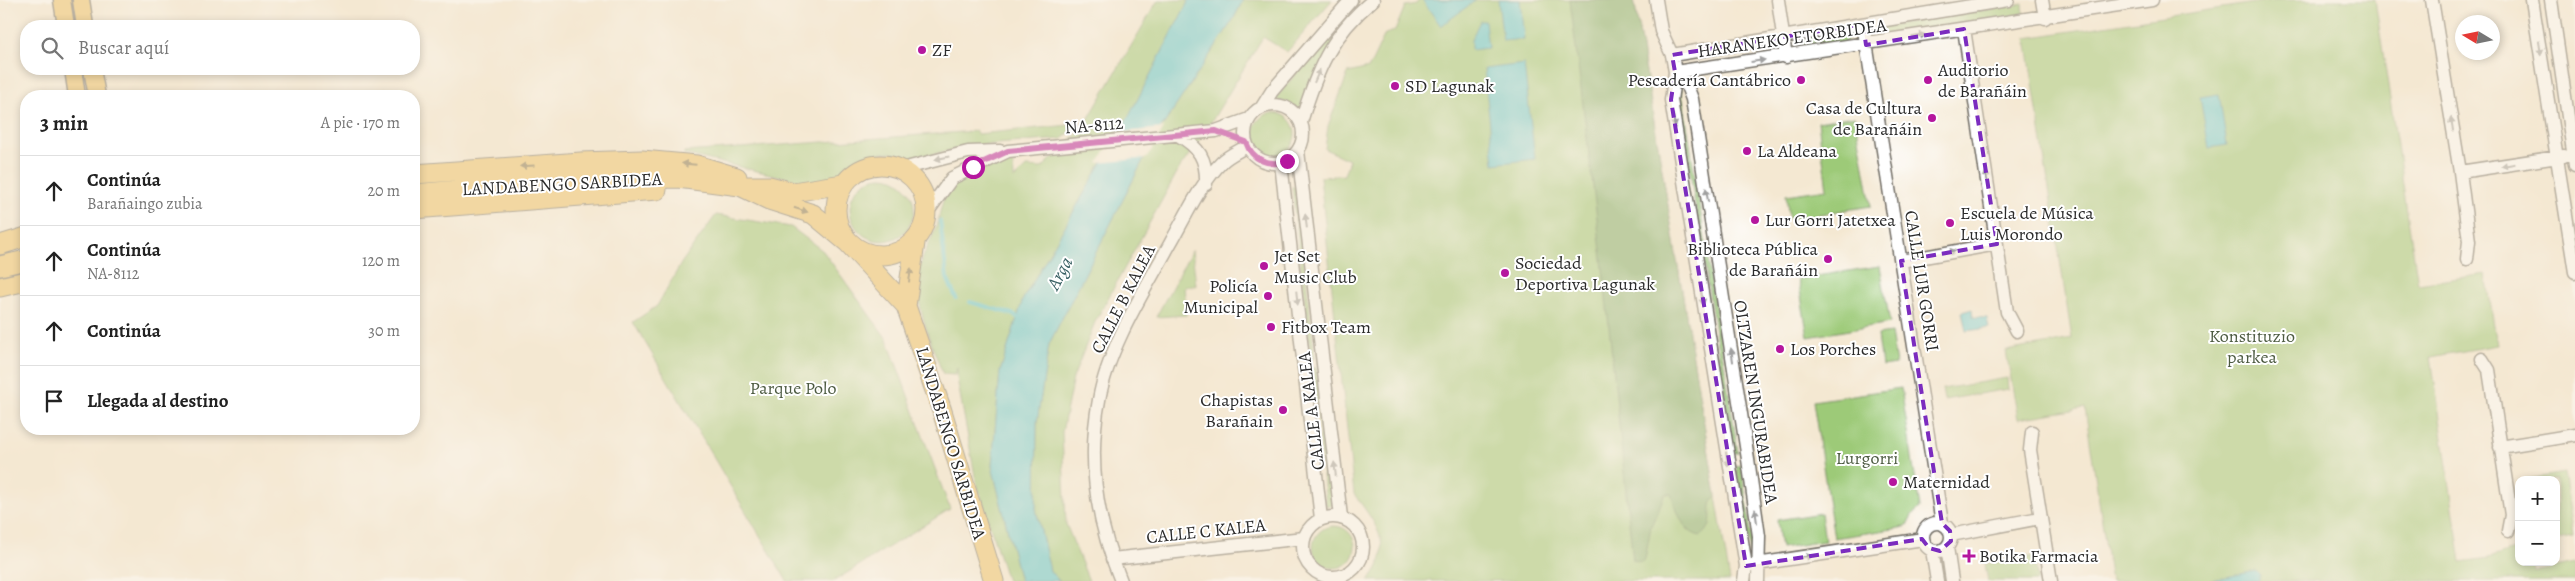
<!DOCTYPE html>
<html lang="es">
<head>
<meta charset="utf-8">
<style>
  body { margin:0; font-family:Alegreya,serif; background:#f2f2f2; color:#222 }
  .controls { position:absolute; right:15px; bottom:15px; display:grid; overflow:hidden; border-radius:10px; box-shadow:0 2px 8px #0003 }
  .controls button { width:45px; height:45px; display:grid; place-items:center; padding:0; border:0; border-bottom:1px solid #e0e0e0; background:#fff; color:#222; font:25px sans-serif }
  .compass { position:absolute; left:2455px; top:15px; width:45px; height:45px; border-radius:50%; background:#fff; box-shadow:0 2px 8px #0003; rotate:280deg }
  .stop { position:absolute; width:15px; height:15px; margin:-11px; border:4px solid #b5179e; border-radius:50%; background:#fff }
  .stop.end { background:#b5179e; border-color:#fff; box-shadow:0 1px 5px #0008 }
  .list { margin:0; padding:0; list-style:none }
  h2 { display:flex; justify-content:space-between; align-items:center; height:65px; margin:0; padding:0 20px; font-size:21px }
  h2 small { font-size:16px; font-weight:400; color:#767676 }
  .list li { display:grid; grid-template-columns:32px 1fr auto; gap:15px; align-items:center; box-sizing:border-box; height:70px; padding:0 20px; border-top:1px solid #e0e0e0 }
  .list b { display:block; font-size:19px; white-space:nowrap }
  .list p { margin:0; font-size:16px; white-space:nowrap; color:#767676 }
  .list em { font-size:16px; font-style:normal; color:#767676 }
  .icon { flex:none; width:28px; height:28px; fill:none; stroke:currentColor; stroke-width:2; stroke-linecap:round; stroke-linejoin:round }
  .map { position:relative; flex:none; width:2575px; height:581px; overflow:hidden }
  .search { position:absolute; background:#fff; box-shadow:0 2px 8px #0003; left:20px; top:20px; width:400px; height:55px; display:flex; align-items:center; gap:12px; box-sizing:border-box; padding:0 18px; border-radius:20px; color:#767676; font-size:19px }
  .panel { position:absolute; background:#fff; box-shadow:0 2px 8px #0003; left:20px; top:90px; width:400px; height:345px; border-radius:20px }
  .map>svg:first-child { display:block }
  .green { fill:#9dca78; stroke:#647a52 }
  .forest { fill:#7eae68; stroke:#546c4a }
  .water { fill:#5ac7d0; stroke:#42797e }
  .pier { fill:#f4e8d2 }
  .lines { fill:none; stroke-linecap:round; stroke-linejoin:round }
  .stream { stroke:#5ac7d0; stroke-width:4 }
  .minor-casing { stroke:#716d65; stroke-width:15 }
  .major-casing { stroke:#716d65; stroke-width:19 }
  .highway-casing { stroke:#716d65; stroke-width:21 }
  .minor { stroke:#fff; stroke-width:12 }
  .major { stroke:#efc469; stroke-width:16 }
  .highway { stroke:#efc469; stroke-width:19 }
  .oneway { fill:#a0a0a0 }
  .oneway2 { fill:#837047 }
  .route { stroke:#b5179e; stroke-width:6 }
  .marked { fill:none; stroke:#7b2cbf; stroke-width:4; stroke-dasharray:10 6; stroke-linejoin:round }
  .poi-dot { fill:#b5179e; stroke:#fff; stroke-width:2 }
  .labels { text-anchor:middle; stroke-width:4; stroke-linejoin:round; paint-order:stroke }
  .street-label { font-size:18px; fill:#2b2b2b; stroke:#fff }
  .poi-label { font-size:18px; fill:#2b2b2b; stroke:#fff; text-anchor:start }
  .park-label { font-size:18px; fill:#4d5b42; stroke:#fff }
  .water-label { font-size:19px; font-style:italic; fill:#3b6265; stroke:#fff }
</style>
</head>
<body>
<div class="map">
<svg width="2575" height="581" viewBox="0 0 2575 581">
  <rect width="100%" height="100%" fill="#fff"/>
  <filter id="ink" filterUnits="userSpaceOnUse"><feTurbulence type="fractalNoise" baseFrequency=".02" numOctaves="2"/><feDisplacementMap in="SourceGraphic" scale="10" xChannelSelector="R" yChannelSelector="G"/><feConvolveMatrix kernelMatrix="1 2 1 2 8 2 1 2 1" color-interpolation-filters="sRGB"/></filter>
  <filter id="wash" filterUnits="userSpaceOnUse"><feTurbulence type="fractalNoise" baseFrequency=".0096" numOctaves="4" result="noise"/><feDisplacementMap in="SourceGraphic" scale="20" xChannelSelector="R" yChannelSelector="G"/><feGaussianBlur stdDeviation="1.12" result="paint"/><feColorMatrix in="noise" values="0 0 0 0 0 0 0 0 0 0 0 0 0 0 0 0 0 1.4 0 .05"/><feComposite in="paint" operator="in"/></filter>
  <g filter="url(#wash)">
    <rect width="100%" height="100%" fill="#f4e8d2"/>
    <path class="green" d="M1158,0H1189L1130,114L1023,299L1000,372L992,466L1020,581H1007L976,481L957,378V368L955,375L943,374C932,345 911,298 920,266C924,253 931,240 936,227C939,219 940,210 943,201C953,173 987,167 1013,162L1014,179L1026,167L1042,168L1083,128Z
      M1243,0H1332L1287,52L1263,37L1205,132L1179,169L1095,322L1073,378L1062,432L1066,524L1089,581H1059L1050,571L1036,509L1037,422L1049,344L1154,139L1233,20Z
      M1419,0H1634L1730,581H1368C1397,548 1375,523 1354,494L1320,177L1344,175L1349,160L1325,149L1328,126L1348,73L1369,68L1385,34L1395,31L1405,6L1416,4Z
      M2274,0H2375L2418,284L2486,274L2497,345L2431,357L2461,562L2489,558L2519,548V562H2532L2534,572L2575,564V581H2111L2085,408L2018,419L2006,351L2072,339L2026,38Z
      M2023,4L2024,18L1886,36L1880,32L1885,26Z
      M1351,7L1353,10L1300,110L1289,103L1274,100Z
      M1848,32L1850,36L1844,44L1800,47C1804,31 1834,34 1848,32Z
      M1681,87L1738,453H1734L1677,88Z
      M1253 134a21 21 0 1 1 42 0a21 21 0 1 1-42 0Z
      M1855,116L1871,206L1789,219L1786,195L1827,189L1818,122Z
      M1080,124L1062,139L971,146L910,159C870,139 857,172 823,181C817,182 810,182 804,182L684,154V152L976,131L977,134Z
      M850 209a32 32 0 1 1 64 0a32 32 0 1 1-64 0Z
      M1292,187H1296L1315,358H1311Z
      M716,215L791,227L823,251L887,339L950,509L834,581H787L633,322L657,306L682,262Z
      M1192,250L1196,285L1184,287L1187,315L1156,317Z
      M1880,266L1890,323L1808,337L1798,279Z
      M1891,333L1896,364L1882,366L1878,335Z
      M1313,368H1316L1333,505L1326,506Z
      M2007,378L2008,389L1944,400L1942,389Z
      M1901,388L1920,508L1912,515L1906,527L1834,538L1813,401Z
      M1741,465L1754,553H1751L1736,466Z
      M2564,473L2574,537L2556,540V480H2522Z
      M1821,513L1825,541L1781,548L1777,520Z
      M1313 547a21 21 0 1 1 42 0a21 21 0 1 1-42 0Z
      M2034,556L2038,581H1988L1985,564Z"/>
    <path class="forest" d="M1570,0H1634L1716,496C1704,507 1719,524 1701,536C1682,533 1677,510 1671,494H1665L1651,526L1645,559L1641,562L1633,560L1602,259Z"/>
    <path class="water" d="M1189,0H1243L1233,20L1154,139L1049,344L1037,422L1036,509L1050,571L1059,581H1020L992,466L1000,372L1023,299L1130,114Z
      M1422,0H1476L1441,26Z
      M1498,0H1520L1524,39L1503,41Z
      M1480,21H1485L1488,48L1471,50V40Z
      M1524,64L1535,159L1494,164L1484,69Z
      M2219,94L2227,145L2209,148L2200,97Z
      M1972,309L1973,317L1987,318L1989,328L1966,331L1962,312Z
      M2256,571L2260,575L2257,581H2206Z"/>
    <path class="pier" d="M1164,128L1147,158L1098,163L1116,133Z"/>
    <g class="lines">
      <path class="stream" d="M940,221L947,278L956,298
        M970,302L1012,314L1021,320"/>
    </g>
  </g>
  <g filter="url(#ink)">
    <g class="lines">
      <defs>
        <path id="minor" d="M1656,0L1661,31L1672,55L1675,72L1671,100L1746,566L1744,581
          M1778,0L1786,57
          M2042,0L2045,18
          M2432,0L2460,172L2469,241L2467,259
          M2532,0L2575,272
          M2551,0L2575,165
          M1863,24L1942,523
          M1964,29L2007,312L2017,331
          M1672,55L2008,0
          M1675,72L1687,86L1692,99L1748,459L1759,536L1758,581
          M1675,72L2152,0
          M1245 134a29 29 0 1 1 58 0a29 29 0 1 1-58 0Z
          M1262,107L1272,91L1351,0
          M1301,122C1317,70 1330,36 1373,0
          M1178,135C1199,147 1207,159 1206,184
          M1298,151L1341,517
          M1281,163L1321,519
          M902,169L968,152L1000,151
          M2460,172L2564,156
          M928,211L952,178L1008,151L1216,131L1249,119
          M1901,261L1997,244
          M2482,359L2489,370L2511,515L2508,531
          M2032,432L2030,450L2051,581
          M2500,447L2575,435
          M1303 547a30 30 0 1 1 60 0a30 30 0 1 1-60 0Z
          M1923 537a14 14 0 1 1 28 0a14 14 0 1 1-28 0Z
          M1951,535L2040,518
          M1947,547L1952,581
          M1932,550L1937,581
          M1112,559L1304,538
          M1750,565L1923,539
          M1121,581C1097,523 1087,462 1099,400C1108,347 1146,288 1171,242C1186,216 1200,184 1222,162C1229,155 1239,151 1247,146"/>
        <path id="major" d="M62,0L66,26
          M81,0L85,26
          M73,69L77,96
          M92,69L97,96"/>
        <path id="highway" d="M836 210a45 45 0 1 1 90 0a45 45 0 1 1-90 0Z
          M414,174L581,162L642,160L697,165L737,177
          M740,186L769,200L813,214L848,243L906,306L942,411L994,581
          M414,194L579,179L678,178L740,186H769L793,192L843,184
          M414,209L657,190
          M0,245L26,237
          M0,266L26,260
          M0,287L26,281
          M906,306L915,243"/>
      </defs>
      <use href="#minor" class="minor-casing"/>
      <use href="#major" class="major-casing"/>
      <use href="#highway" class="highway-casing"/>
      <use href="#minor" class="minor"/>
      <use href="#major" class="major"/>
      <use href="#highway" class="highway"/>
    </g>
    <defs><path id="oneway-solid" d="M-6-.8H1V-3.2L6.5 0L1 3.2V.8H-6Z" transform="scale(1.25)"/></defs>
    <g class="oneway">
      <use href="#oneway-solid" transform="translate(1919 36) rotate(-9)"/>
      <use href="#oneway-solid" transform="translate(2540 48) rotate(81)"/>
      <use href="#oneway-solid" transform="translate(1758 61) rotate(-8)"/>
      <use href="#oneway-solid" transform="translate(1317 76) rotate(-66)"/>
      <use href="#oneway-solid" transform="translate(1674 121) rotate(81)"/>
      <use href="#oneway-solid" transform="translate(2452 124) rotate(-99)"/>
      <use href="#oneway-solid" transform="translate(942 158) rotate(168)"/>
      <use href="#oneway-solid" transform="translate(2508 165) rotate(171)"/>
      <use href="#oneway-solid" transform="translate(1987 178) rotate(-99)"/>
      <use href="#oneway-solid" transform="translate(1707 195) rotate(-99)"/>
      <use href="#oneway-solid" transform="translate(1306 221) rotate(-97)"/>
      <use href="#oneway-solid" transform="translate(1949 252) rotate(-10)"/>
      <use href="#oneway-solid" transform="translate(1297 298) rotate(84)"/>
      <use href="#oneway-solid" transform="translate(1702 298) rotate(81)"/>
      <use href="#oneway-solid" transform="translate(1732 355) rotate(-99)"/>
      <use href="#oneway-solid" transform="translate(1727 459) rotate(81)"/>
      <use href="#oneway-solid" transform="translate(1335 469) rotate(-97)"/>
      <use href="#oneway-solid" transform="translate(1756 516) rotate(-98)"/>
      <use href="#oneway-solid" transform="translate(1805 557) rotate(-9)"/>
    </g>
    <g class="oneway2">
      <use href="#oneway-solid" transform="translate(689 164) rotate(-175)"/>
      <use href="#oneway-solid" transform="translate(527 166) rotate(176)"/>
      <use href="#oneway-solid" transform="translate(801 210) rotate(18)"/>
      <use href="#oneway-solid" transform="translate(910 275) rotate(-82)"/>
    </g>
  </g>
  <g class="lines" filter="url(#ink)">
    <path class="route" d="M973,167L1008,151L1216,131L1246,142C1252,160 1269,167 1287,161"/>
  </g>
  <path d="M0 0H2575V581H0ZM1863,24L1866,45L1964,29L1997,244L1901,261L1942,523L1950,531L1951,541L1940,551L1929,548L1922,539L1746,566L1671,100L1675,72L1672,55Z" fill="#f4e8d2" fill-opacity=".55" fill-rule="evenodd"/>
  <path class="marked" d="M1863,24L1866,45L1964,29L1997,244L1901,261L1942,523L1950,531L1951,541L1940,551L1929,548L1922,539L1746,566L1671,100L1675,72L1672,55Z"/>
  <g class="poi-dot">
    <circle cx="922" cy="50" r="5"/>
    <circle cx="1801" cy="80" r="5"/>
    <circle cx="1928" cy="80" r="5"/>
    <circle cx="1395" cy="86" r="5"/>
    <circle cx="1932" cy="118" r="5"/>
    <circle cx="1747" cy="151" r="5"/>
    <circle cx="1755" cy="220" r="5"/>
    <circle cx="1950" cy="223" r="5"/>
    <circle cx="1828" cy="259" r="5"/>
    <circle cx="1264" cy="266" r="5"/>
    <circle cx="1505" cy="273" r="5"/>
    <circle cx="1268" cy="296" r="5"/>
    <circle cx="1271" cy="327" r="5"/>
    <circle cx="1780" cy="349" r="5"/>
    <circle cx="1283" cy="410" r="5"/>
    <circle cx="1893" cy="482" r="5"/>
    <path d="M1966.5 548.5h5v5h5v5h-5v5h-5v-5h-5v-5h5z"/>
  </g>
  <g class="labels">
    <g class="street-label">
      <text transform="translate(1792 38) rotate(-8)" y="6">HARANEKO ETORBIDEA</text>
      <text transform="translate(1094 125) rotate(-5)" y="6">NA-8112</text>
      <text transform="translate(562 184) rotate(-3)" y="6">LANDABENGO SARBIDEA</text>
      <text transform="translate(1922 281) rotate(81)" y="6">CALLE LUR GORRI</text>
      <text transform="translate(1123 299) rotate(-63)" y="6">CALLE B KALEA</text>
      <text transform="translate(1756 402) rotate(81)" y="6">OLTZAREN INGURABIDEA</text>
      <text transform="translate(1311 411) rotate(-97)" y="6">CALLE A KALEA</text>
      <text transform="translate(951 443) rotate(73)" y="6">LANDABENGO SARBIDEA</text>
      <text transform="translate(1206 531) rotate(-6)" y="6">CALLE C KALEA</text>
    </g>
    <g class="poi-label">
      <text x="932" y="56">ZF</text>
      <text x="1938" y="76">Auditorio<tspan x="1938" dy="21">de Barañáin</tspan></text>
      <text x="1791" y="86" text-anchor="end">Pescadería Cantábrico</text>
      <text x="1405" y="92">SD Lagunak</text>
      <text x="1922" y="114" text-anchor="end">Casa de Cultura<tspan x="1922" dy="21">de Barañáin</tspan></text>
      <text x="1757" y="157">La Aldeana</text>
      <text x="1960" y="219">Escuela de Música<tspan x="1960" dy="21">Luis Morondo</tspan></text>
      <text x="1765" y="226">Lur Gorri Jatetxea</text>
      <text x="1818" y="255" text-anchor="end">Biblioteca Pública<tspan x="1818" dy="21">de Barañáin</tspan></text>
      <text x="1274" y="262">Jet Set<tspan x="1274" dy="21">Music Club</tspan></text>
      <text x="1515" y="269">Sociedad<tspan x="1515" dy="21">Deportiva Lagunak</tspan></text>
      <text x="1258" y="292" text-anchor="end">Policía<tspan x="1258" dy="21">Municipal</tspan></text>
      <text x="1281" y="333">Fitbox Team</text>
      <text x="1790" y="355">Los Porches</text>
      <text x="1273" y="406" text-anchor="end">Chapistas<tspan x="1273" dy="21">Barañain</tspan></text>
      <text x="1903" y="488">Maternidad</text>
      <text x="1979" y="562">Botika Farmacia</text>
    </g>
    <g class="park-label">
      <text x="2252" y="342">Konstituzio<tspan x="2252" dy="21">parkea</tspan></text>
      <text x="793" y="394">Parque Polo</text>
      <text x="1867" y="464">Lurgorri</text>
    </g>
    <g class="water-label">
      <text transform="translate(1059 273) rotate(-62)" y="7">Arga</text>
    </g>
  </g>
</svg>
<div class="controls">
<button>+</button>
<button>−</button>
</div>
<svg class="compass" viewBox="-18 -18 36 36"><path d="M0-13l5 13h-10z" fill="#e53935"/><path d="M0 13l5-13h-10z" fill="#767676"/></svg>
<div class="stop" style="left:973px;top:167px"></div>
<div class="stop end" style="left:1287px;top:161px"></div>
<div class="search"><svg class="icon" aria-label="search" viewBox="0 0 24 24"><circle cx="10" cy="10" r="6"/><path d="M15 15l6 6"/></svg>Buscar aquí</div>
<section class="panel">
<h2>3 min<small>A pie · 170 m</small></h2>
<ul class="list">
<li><svg class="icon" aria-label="ahead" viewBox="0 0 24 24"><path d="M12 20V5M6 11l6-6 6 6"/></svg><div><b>Continúa</b><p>Barañaingo zubia</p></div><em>20 m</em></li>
<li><svg class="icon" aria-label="ahead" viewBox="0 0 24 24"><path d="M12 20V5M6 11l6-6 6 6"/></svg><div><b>Continúa</b><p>NA-8112</p></div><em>120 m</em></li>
<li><svg class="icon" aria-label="ahead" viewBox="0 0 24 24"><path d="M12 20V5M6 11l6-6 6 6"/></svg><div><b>Continúa</b></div><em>30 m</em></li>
<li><svg class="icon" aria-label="arrive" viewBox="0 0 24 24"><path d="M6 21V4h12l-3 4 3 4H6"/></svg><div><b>Llegada al destino</b></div></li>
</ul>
</section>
</div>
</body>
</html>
